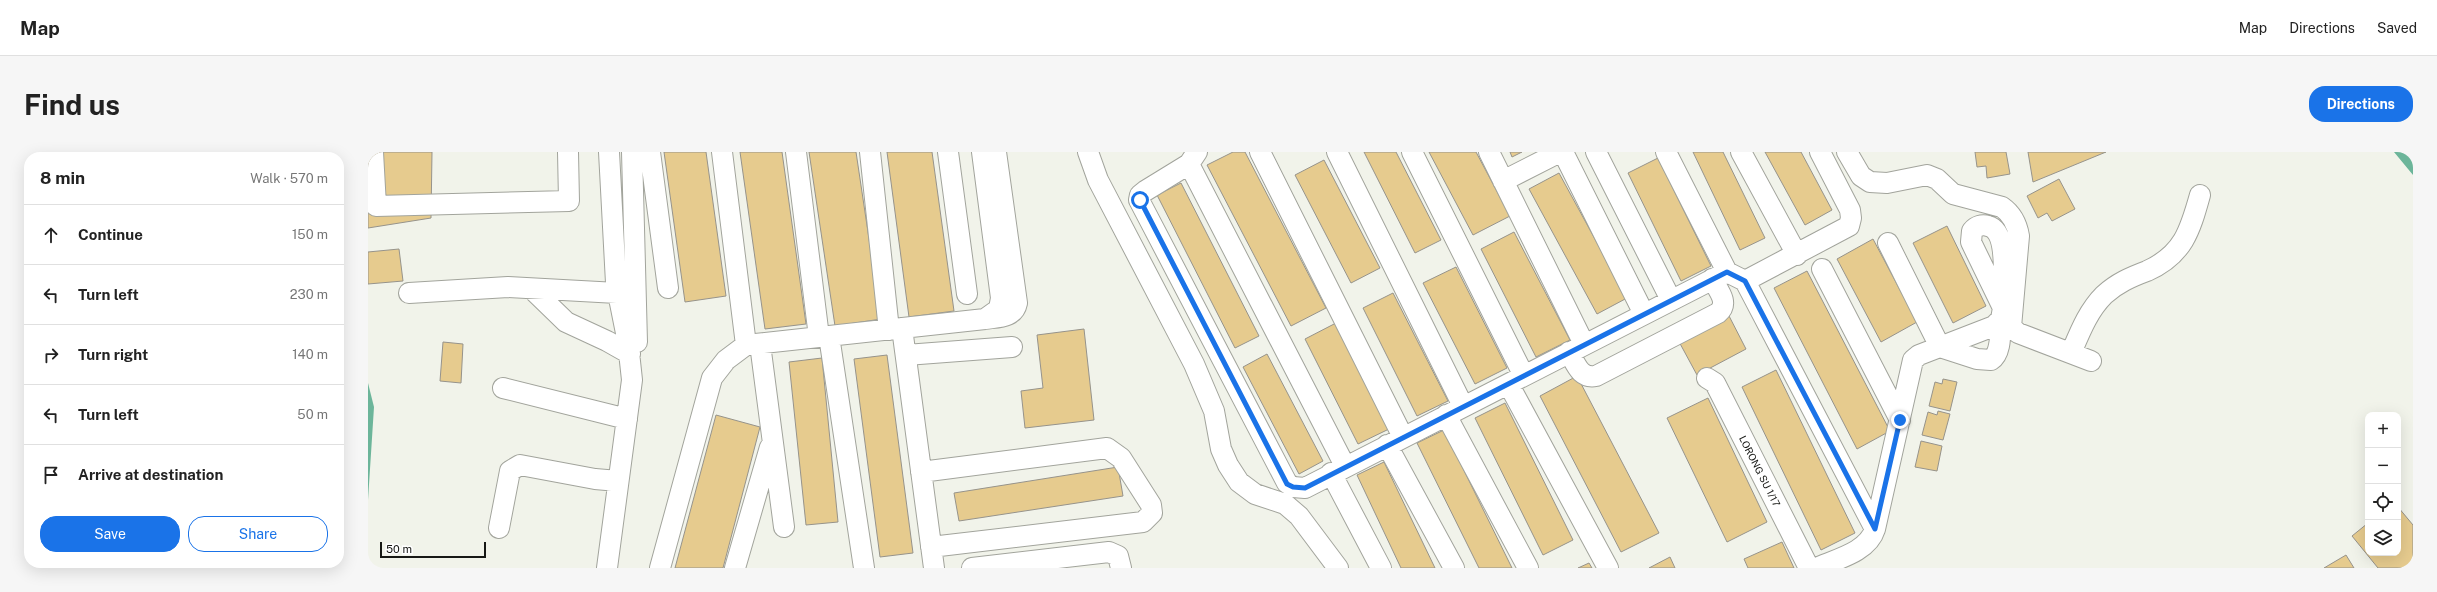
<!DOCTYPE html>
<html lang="en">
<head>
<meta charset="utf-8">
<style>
  body { margin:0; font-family:"Public Sans",sans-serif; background:#f6f6f6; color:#222 }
  .controls { position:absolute; right:12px; bottom:12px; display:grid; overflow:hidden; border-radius:8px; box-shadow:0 4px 16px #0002 }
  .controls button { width:36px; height:36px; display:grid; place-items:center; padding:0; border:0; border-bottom:1px solid #e0e0e0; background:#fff; color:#222; font:20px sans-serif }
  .scale { position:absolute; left:12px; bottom:10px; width:106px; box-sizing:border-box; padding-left:4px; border:2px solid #171815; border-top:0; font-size:11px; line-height:14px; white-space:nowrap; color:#171815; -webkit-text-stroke:3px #fff; paint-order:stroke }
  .stop { position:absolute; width:12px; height:12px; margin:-9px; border:3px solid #1a73e8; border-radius:50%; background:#fff }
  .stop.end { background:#1a73e8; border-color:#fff; box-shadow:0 1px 4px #0008 }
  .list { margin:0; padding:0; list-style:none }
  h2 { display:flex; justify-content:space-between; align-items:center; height:52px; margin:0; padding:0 16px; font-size:17px }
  h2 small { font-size:13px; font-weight:400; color:#767676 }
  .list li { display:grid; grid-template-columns:26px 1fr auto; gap:12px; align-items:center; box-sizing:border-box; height:60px; padding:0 16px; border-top:1px solid #e0e0e0 }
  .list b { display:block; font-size:15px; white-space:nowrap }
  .list em { font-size:13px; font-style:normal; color:#767676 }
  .actions { display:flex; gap:8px; padding:12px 16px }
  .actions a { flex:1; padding:9px 0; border:1px solid #1a73e8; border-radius:16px; text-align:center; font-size:14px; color:#1a73e8 }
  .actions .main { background:#1a73e8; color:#fff }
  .icon { flex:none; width:22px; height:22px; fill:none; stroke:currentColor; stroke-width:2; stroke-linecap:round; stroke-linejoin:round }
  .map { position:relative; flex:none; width:2045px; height:416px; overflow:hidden; border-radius:16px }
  header { display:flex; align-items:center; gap:24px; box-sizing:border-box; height:56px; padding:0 20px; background:#fff; border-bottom:1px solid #e0e0e0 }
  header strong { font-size:19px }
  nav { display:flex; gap:22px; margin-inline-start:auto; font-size:14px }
  .intro { display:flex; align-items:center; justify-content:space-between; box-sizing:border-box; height:96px; padding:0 24px }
  h1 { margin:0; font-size:28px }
  .button { padding:10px 18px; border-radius:16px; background:#1a73e8; color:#fff; font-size:14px; font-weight:700 }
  main { display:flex; gap:24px; padding:0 24px }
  aside { flex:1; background:#fff; border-radius:16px; box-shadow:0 4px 16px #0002 }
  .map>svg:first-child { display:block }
  .water { fill:#6cb59a }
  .building { fill:#e6cb8e; stroke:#96938b }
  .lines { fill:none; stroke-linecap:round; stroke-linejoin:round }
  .minor-casing { stroke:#a2a49c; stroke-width:22 }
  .minor { stroke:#fff; stroke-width:20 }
  .route { stroke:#1a73e8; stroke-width:5 }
  .labels { text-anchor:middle; stroke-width:3; stroke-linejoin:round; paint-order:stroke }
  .street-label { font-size:10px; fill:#171815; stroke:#fff }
</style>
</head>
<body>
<header>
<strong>Map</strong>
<nav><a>Map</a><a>Directions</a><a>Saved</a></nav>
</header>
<div class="intro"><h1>Find us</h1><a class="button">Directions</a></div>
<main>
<aside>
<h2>8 min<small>Walk · 570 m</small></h2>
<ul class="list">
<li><svg class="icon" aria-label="ahead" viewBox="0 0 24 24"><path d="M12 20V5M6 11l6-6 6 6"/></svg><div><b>Continue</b></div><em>150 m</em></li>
<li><svg class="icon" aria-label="left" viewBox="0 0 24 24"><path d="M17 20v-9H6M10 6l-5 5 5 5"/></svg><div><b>Turn left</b></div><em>230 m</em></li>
<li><svg class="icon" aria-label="right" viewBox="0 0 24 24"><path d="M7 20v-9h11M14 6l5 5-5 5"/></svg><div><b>Turn right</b></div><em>140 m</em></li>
<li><svg class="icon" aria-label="left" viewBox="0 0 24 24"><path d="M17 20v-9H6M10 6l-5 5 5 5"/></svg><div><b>Turn left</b></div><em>50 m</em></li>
<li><svg class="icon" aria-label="arrive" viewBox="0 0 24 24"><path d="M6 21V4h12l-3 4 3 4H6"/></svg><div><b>Arrive at destination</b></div></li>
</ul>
<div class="actions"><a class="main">Save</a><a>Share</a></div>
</aside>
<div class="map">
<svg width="2045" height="416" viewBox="0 0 2045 416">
  <rect width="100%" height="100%" fill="#f1f3ea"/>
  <path class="water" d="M2026,0H2045V23Z
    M0,231L6,255L0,348Z"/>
  <path class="building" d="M0,0H64L63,66L0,76Z
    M296,0H338L358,144L317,150Z
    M372,0H414L438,172L397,177Z
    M441,0H488L513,167L467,174Z
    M519,0H564L586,159L541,165Z
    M865,0H877L958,156L923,174L839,13Z
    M996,0H1028L1073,88L1047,101Z
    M1061,0H1108L1142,64L1105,83Z
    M1142,0H1154L1144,5Z
    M1325,0H1355L1397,86L1372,98Z
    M1397,0H1433L1464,58L1437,73Z
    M1607,0H1638L1642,22L1619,26L1618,14L1609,15Z
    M1660,0H1738L1665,30Z
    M1290,6L1343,114L1313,129L1260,21Z
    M956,8L1012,116L983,131L927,23Z
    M1191,21L1259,146L1229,162L1161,37Z
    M1691,27L1707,57L1684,69L1679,61L1670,66L1659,44Z
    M813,31L891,184L867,196L789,43Z
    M1579,74L1618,154L1585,171L1545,91Z
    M1146,80L1202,188L1168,205L1113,97Z
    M1505,87L1549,170L1513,190L1469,107Z
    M31,97L35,129L0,132V100Z
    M1088,115L1139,216L1107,232L1055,131Z
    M1439,119L1522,279L1489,297L1406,136Z
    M1025,141L1080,249L1049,264L995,156Z
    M1359,160L1378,197L1329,223L1309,186Z
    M968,171L1021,277L990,292L937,187Z
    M716,177L726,268L657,276L653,239L675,236L669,183Z
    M75,190L95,192L93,231L72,229Z
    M899,202L955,309L931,322L875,215Z
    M519,203L545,401L512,405L486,207Z
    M454,206L470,370L438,373L421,210Z
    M1408,218L1487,381L1453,398L1374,235Z
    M1209,224L1291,381L1253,400L1172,244Z
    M1575,227L1589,230L1582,259L1561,254L1567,230L1574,232Z
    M1340,246L1399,370L1359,390L1299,266Z
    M1137,251L1205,388L1175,403L1107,266Z
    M1570,259L1582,262L1575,288L1554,283L1560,260L1569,263Z
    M348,263L392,275L355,416H307Z
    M1076,278L1144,416H1111L1049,291Z
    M1553,289L1574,294L1569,319L1547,315Z
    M1016,310L1067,416H1033L989,323Z
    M750,315L755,344L591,369L586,341Z
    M2030,355L2045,373V416H2010L1984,384L2000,371V401H2030Z
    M1414,390L1426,416H1380L1376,407Z
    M1978,403L1986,416H1956Z
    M1302,405L1307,416H1281Z
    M1221,411L1224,416H1210Z"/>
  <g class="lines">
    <defs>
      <path id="minor" d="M5,0L8,54L201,49L200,0
        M264,0L269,190
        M282,0L300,136
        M354,0L378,193
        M428,0L451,185
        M502,0L521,178
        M580,0L599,142
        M614,0L633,146L631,157L617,167
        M720,0L730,28L826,212L846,259L853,297L860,313L871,330L887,342L917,352L931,364L970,416
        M829,0L821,12L777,39L772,43L771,48L919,331L925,335L937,336L1359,120L1377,129L1507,377C1500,400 1469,407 1448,416
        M892,0L1035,285
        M969,0L1095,254
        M1044,0L1156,224
        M1121,0L1216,192
        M1195,0L1276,162
        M1228,0L1303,148
        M1298,0L1359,120
        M1373,0L1429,103
        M1479,0L1493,24L1502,30L1519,31L1559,23L1569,27L1585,42L1634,55C1644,62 1649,72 1651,84L1643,175L1650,181L1723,209
        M821,12L977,314
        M1135,29L1192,0
        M1520,91L1572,195L1609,207L1623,208C1634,201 1632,179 1633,167
        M1454,117L1532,268
        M1377,129L1481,74L1483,66L1482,58L1452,0
        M164,137L198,170L239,189L262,202
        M41,141L140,135L249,141
        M534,176L566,416
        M461,184L496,416
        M392,192L416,375
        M1201,200C1208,212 1212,227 1228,224L1350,161C1362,151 1350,138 1344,127
        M1703,201C1712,180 1720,159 1736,143C1749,131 1763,125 1779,119C1815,103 1822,79 1832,43
        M538,203L644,195
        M1339,226L1347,231L1441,416
        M1141,233L1240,416
        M135,236L259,267
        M1078,263L1160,416
        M1019,293L1086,416
        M553,320L739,296L753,306L783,353L784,361L775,370L563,395
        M963,321L1013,416
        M131,376L142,319L152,313L227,327L250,329
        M1507,377L1545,208L1551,203L1626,174L1633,167L1635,156C1635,138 1642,79 1620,74C1614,72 1608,74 1604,79L1603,90L1635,156
        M239,416L264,228L260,191L248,131L241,0
        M292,416L344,226L358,208L378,193L617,167C630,165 646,166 649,151L628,0
        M367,416L402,295
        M604,416L741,400L750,404L753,416"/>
    </defs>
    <use href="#minor" class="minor-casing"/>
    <use href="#minor" class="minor"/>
  </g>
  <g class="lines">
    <path class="route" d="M772,48L919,332L925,335L937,336L1359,120L1377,129L1507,377L1532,268"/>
  </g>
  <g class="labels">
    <g class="street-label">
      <text transform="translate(1392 319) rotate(63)" y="4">LORONG SU 1/17</text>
    </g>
  </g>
</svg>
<div class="controls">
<button>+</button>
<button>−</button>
<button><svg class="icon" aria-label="locate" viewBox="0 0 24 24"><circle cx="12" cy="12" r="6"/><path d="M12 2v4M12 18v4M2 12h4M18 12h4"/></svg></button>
<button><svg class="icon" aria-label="layers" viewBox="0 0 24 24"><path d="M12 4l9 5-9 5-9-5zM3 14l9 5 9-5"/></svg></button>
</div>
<div class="scale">50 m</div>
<div class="stop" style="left:772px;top:48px"></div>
<div class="stop end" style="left:1532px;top:268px"></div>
</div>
</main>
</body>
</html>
